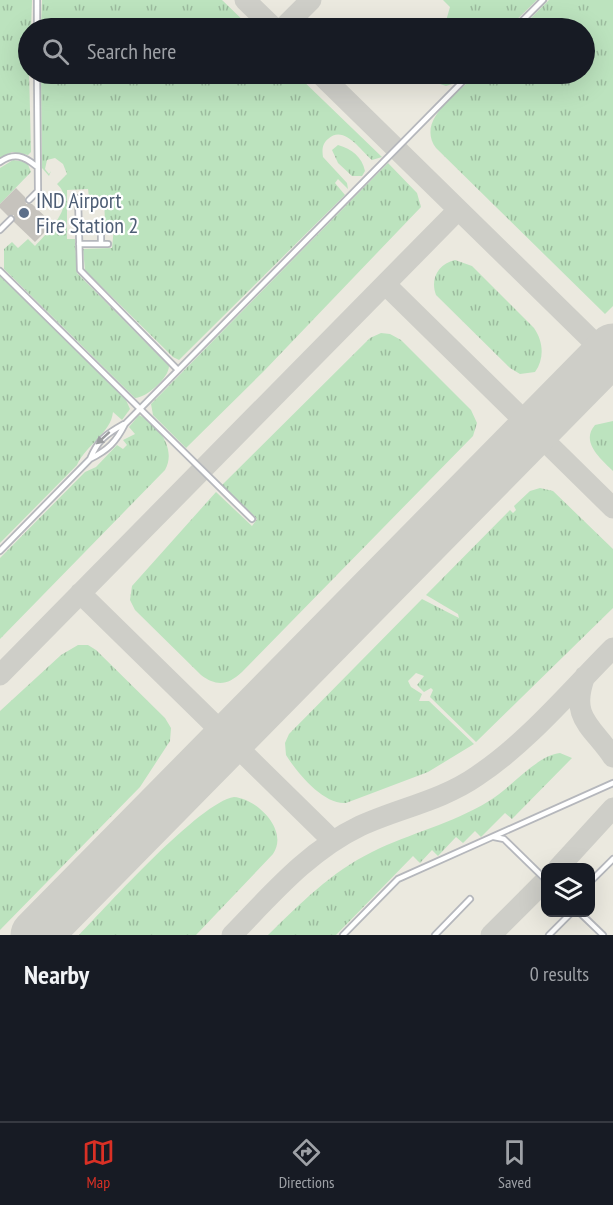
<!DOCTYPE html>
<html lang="en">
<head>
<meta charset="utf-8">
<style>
  body { margin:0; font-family:"PT Sans Narrow",sans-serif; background:#242831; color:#f1f3f6 }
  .controls { position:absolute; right:18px; bottom:18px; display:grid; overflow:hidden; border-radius:12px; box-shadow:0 6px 24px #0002 }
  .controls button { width:54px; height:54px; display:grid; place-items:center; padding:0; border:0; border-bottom:2px solid #363941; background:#171b24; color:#f1f3f6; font:30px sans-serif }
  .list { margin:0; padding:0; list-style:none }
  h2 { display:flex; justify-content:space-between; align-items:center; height:78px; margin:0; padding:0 24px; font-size:26px }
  h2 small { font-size:20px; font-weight:400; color:#9ea1a6 }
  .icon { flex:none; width:33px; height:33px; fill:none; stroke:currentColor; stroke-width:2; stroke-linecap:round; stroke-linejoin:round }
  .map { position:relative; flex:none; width:613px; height:935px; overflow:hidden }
  .search { position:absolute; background:#171b24; box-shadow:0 6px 24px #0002; left:18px; right:18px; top:18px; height:66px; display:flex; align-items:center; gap:15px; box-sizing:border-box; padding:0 21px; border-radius:33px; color:#9ea1a6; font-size:22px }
  .sheet { height:186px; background:#171b24 }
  nav { display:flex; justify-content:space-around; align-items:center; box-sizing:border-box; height:84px; border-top:2px solid #363941; background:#171b24; font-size:16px; color:#9ea1a6 }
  nav a { display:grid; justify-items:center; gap:3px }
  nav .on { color:#d93025 }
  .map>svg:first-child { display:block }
  .grass { fill:url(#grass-tufts) }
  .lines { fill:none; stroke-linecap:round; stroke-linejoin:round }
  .taxiway { stroke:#cecec8; stroke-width:21 }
  .runway { stroke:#cecec8; stroke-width:51 }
  .building { fill:#c6c3bd }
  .lane-casing { stroke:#b5b7bc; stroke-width:8 }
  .lane { stroke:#fff; stroke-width:4.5 }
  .oneway { fill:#9b9da0 }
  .service-dot { fill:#5c6f8a; stroke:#fff; stroke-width:2 }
  .labels { text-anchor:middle; stroke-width:4.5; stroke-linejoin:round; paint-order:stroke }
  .service-label { font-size:22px; fill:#4e5e75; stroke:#fff; text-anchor:start }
</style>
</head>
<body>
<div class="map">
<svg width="613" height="935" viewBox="0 0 613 935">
  <defs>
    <pattern id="grass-tufts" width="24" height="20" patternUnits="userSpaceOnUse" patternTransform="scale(1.5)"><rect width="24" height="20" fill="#bce3be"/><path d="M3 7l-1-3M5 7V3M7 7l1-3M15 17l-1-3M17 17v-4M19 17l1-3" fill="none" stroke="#9cbb9e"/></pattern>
  </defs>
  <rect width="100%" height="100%" fill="#ebe9df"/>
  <path class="grass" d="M0,0H32L31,28H28L31,152L28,155L12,152L0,158Z
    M42,0H222L251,28H41Z
    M443,0H537L508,28H444L450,7Z
    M549,0H613V306L605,314L436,148C415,120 459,92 477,74H584V28H521Z
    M41,74H296L382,157L372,160C361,151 344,124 328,139C322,144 322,150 323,157L347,183L348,189L338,179L335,183L345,195L179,360L173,357L85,270L83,249L112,248L114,227L111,223H105L104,197H89L88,189L67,190V239H75L77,273L169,366C169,378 146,398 135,398L4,269V249L12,242L18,248L28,239L35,246C49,231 78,204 57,184L67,174L63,164L55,158L47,160L45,169L49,174L51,171L49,176L42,168Z
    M432,74H464L455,83L446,86L437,83Z
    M338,145C352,149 362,157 365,171L362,176H352L338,163L332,150Z
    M13,160L27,162L31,172L0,204V168Z
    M388,163L417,193L421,207L264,371L186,448L153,415L151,404Z
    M455,260L472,266L534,328C543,341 545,358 535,372L520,374L510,368L436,295C430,279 438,264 455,260Z
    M0,276L126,400L130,409L122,420L113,412C111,433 86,445 77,465L0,543Z
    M381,333L390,334L401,340L471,410L477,423L473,436L242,672C228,685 217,687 201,675L135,610L130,600L132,586L216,492L252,526L257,519L222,485L370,338Z
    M139,415C158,424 177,449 165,470L0,639V558L85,472L96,467L117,445L123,449L127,445L123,440L135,434L129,427Z
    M613,421V471C601,459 580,442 595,425Z
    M540,488L553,491L613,549V608L476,742L430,697L433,690L431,688L424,692L417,685L424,676L416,673L408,681L411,687L422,694L419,701H429L474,744L428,772L346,803C324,805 297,773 286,755L285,743L289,734L422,599L459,618L458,614L426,595L510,510L513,513L516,510L514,506L530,491Z
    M78,645H88L96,650L165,718L171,728L170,741L140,787L0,930V711L61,655Z
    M560,753L572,758L512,819L505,813L481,837L475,831L463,843L456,837L438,856L432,850L420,863L413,856L336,935H268C300,904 331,872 372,852C410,833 452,824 489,801C510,789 537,755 560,753Z
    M234,797C258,799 289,831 273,854L196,935H79C107,906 200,802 234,797Z"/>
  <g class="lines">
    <path class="taxiway" d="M245,0L274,28
      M283,28L311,0
      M320,74L613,361
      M385,284L613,508
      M80,593L333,841
      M0,675L458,210
      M585,676C569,718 592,726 613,757
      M558,868L613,808
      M232,935C271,895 308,851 360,826C399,808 441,801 477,776C528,742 570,691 613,648
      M491,935L546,880"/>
    <path class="runway" d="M36,935L613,349"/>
  </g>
  <path class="building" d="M16,188L25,197L26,204H32L53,224L35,242L14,222V215L8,216L0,208V204Z"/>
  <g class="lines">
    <defs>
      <path id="lane" d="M37,28V0
        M515,28L543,0
        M0,162C14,152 24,156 36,166
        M78,198L80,270L178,370
        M29,200L38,191L37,74
        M0,230L11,219
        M101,233V244
        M79,244H108
        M0,271L252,519
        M90,459C98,440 106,434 124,424
        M0,551L90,459C108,450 116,442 125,424L470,74
        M494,837L504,839L546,880
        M590,882L613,859
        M579,912L603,935
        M343,935L398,879L613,783
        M435,935L470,899
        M549,935L572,912"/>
    </defs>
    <use href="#lane" class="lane-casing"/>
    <use href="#lane" class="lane"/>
  </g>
  <defs><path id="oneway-solid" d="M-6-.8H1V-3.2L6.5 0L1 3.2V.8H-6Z" transform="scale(1.5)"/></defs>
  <use class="oneway" href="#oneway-solid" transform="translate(103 438) rotate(138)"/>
  <circle class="service-dot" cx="24" cy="213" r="6"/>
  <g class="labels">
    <g class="service-label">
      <text x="36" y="208">IND Airport<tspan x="36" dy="25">Fire Station 2</tspan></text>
    </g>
  </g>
</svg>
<div class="controls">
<button><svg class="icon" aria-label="layers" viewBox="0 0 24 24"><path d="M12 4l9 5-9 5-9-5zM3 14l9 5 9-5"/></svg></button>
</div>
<div class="search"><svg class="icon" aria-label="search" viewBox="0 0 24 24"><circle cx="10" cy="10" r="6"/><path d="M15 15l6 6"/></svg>Search here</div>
</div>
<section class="sheet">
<h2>Nearby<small>0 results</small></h2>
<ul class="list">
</ul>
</section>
<nav>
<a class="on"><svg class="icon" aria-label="map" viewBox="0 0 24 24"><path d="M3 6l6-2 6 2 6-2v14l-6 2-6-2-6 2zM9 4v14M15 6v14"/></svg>Map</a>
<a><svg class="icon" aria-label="directions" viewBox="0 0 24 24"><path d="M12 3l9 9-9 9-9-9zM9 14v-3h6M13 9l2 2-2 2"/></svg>Directions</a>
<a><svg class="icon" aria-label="saved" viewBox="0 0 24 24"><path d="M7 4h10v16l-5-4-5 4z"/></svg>Saved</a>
</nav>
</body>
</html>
